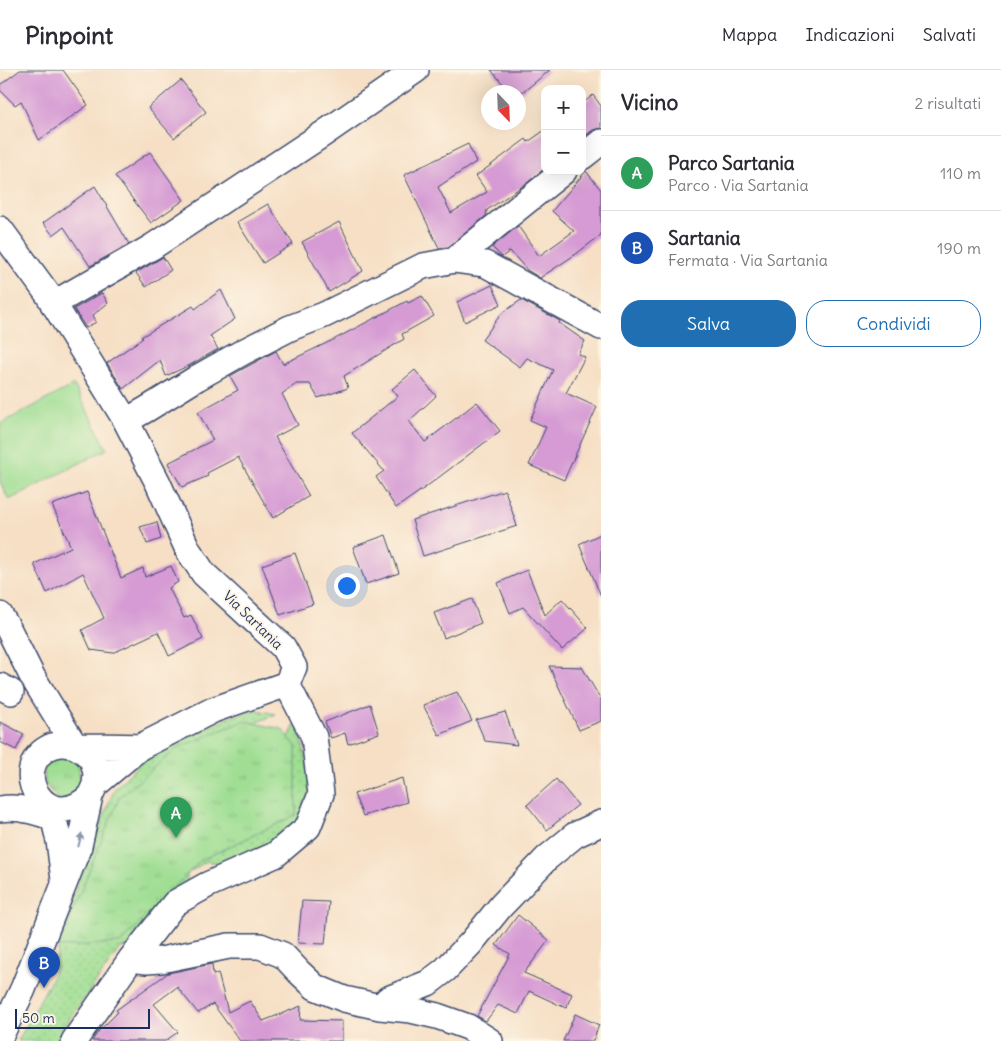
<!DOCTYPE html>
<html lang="it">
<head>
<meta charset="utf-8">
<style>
  body { margin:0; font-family:Delius,sans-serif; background:#f7f7f7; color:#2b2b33 }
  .controls { position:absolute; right:15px; top:15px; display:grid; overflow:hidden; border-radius:10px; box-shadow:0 5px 20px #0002 }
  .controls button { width:45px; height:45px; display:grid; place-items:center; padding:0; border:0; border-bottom:1px solid #e1e1e2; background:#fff; color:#2b2b33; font:25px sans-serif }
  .compass { position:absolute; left:481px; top:15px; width:45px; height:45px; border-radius:50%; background:#fff; box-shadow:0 5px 20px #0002; rotate:157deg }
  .scale { position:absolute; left:15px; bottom:12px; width:135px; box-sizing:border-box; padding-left:5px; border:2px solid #1b2f5e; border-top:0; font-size:14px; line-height:18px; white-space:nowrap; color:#1b2f5e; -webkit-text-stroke:4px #fcf5e5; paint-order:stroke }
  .you { position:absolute; left:346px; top:515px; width:18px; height:18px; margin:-12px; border:4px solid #fff; border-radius:50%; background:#1a73e8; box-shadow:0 0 0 8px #1a73e833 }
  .badge { display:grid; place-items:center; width:32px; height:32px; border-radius:50%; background:#1f6fb2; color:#fff; font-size:16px; font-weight:700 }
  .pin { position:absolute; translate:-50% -41px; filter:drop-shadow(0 1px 2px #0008) }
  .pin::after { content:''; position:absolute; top:26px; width:18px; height:15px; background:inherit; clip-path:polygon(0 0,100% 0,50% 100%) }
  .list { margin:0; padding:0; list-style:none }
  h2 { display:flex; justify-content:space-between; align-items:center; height:65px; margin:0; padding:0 20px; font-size:21px }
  h2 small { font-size:16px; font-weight:400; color:#7c7c81 }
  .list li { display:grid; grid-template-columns:32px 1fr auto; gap:15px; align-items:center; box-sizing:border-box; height:75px; padding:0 20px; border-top:1px solid #e1e1e2 }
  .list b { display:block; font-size:19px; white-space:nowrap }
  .list p { margin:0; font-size:16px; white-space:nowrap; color:#7c7c81 }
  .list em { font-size:16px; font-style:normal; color:#7c7c81 }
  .actions { display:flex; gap:10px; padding:15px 20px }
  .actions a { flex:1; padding:11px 0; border:1px solid #1f6fb2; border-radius:20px; text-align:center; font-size:18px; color:#1f6fb2 }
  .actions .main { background:#1f6fb2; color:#fff }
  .map { position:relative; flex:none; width:601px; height:971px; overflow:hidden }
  header { display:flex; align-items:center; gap:30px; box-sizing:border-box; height:70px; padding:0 25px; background:#fff; border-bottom:1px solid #e1e1e2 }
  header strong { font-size:24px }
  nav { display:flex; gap:28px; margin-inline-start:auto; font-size:18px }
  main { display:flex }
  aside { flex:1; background:#fff }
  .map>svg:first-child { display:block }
  .grass { fill:url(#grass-dots); stroke:#5d8678 }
  .park { fill:url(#park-tufts); stroke:#5d8678 }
  .pitch { fill:#9fde93; stroke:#5d8678 }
  .building { fill:#d69bd4 }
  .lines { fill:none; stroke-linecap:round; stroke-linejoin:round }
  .minor-casing { stroke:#3c496d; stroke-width:28 }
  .minor { stroke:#fff; stroke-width:25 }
  .oneway { fill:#8d97ae }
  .labels { text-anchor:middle; stroke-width:4; stroke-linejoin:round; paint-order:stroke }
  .street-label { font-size:14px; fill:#1b2f5e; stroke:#fcf5e5 }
</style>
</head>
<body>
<header>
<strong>Pinpoint</strong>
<nav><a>Mappa</a><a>Indicazioni</a><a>Salvati</a></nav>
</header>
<main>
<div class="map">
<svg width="601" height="971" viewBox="0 0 601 971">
  <defs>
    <pattern id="grass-dots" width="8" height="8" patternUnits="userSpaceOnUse" patternTransform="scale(1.25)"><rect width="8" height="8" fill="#9fde93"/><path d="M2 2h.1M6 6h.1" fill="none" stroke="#88bf81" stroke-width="1.8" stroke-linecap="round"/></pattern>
    <pattern id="park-tufts" width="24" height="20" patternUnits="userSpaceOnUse" patternTransform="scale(1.25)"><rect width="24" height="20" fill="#9fde93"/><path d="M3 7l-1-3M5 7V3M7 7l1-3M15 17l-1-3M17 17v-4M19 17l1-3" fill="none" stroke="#88bf81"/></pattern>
  </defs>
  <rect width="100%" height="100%" fill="#fcf5e5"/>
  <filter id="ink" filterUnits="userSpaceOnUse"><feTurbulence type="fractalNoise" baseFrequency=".02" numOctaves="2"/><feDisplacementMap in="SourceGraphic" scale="10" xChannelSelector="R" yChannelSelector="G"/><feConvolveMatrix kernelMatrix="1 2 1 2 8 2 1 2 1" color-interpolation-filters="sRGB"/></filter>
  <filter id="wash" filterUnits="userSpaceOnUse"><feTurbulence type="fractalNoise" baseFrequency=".0096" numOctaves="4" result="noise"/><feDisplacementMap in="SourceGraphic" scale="20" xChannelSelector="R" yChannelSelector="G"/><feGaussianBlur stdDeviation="1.12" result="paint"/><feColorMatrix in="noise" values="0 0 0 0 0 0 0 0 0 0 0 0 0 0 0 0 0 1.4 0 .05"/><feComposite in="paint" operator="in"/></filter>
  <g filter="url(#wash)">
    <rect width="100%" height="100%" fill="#f6dfc5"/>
    <path class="grass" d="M257,640L276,644L258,652L241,687L274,699L295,654L301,666L311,714L308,737L297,757L240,788L222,794L207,791L187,804V814L128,877L120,878L60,963L61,971H18L53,906L61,863L79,808L115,718L149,685L230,647Z"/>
    <path class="park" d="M244,651L282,659L296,676V745L201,790L120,873L58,877L119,728L177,678Z
      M54,685L72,687L78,693L81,718L61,732C47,717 41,714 46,691Z"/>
    <path class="pitch" d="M74,315L107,379L9,430L0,412V354Z"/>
    <g id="blocks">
      <path class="building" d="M20,0H63L88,35L39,70L21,31L15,35L0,20V15Z
        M491,0H550L523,22H510Z
        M181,10L206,42L174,68L148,38Z
        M593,25L601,36V58L593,60L582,68V34Z
        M545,60V98L527,113L487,140L486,146L448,177L439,178L404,105L468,74L476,92L438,117L451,143L487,122L476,106L526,69L528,72Z
        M150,82L184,130L151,153L115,106Z
        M586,101L601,120V165L576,184L540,208L527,200L510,181L502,187L492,177L518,156L539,186L574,161L552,141Z
        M95,116L129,174L90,196L64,157L53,165L43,153Z
        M268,134L293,174L263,193L237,152Z
        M339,152L363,201L329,222L302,172Z
        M163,187L171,200L146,217L136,203Z
        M492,215L501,234L465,252L457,232Z
        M221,220L235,249L210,266L218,279L190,295L166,306L160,290L123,319L107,293L143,268L141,267L193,236L195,239Z
        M102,223L108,233L93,245L96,252L86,258L74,239Z
        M422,226L434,246L402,264L404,269L344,306L348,318L318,328L310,314H296L282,324L298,355L275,367L309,426L273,448L238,387L207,403L208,406L182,417L168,393L213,370L198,342L238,320L230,306L276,281L283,294L335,269L407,231L408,233Z
        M521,230L560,251L559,253L585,271L578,284L585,287L566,323L597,337L564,410L529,395L546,357L530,350L553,300L527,288L520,297L482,270L501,244Z
        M415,300L436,326L409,351L425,372L477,332L500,361L426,417L396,438L376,407L384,401L352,363L398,326L392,319Z
        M505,420L517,456L423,486L412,450Z
        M87,422L121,508L143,498L145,507L171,496L178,512L169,518L184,548L191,545L203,569L169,586L158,562L113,583L91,580L82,560L104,548L83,503L47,523L34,494L71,477L52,435Z
        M157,452L161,469L147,474L140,457Z
        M601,464V526L579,474Z
        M386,465L399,503L366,514L353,477Z
        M295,483L313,534L280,545L262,495Z
        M527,500L545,545L562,529L588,558L562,580L523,537L510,543L498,513Z
        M472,529L481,553L444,568L434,543Z
        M549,596L582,597L601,630V651L579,660Z
        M457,622L472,651L439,665L423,635Z
        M370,634L379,663L348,674L345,663L331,668L325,652Z
        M505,642L517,675L485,671L476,650Z
        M0,652L24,664L16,680L0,672Z
        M402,708L407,732L363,746L354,724Z
        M556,709L578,735L547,760L527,735Z
        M302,831L329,832L325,874L298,873Z
        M518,845L549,870L524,903L572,924L566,938L529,921L518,944L498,935L486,951L477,946L510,884L496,875Z
        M212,894L213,905L218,903L228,942L250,931L263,951L301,936L300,950L342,951V971H240L213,934L198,943L177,917L154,934L178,962L165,971H92L99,961L118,942L116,940L168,903Z
        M575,944L599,955L593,971H563Z"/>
    </g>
  </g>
  <g filter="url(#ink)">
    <use href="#blocks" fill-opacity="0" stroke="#3c496d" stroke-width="1"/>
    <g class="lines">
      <defs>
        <path id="minor" d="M582,87L601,72
          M0,159L47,223L126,351L158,413L188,480L204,504L283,577L294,597L287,614L314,667L321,724L308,757L275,785L207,815L175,833L131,889L74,971
          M455,190L471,176L564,101
          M53,234L152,177L323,64L416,0
          M126,351L147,339L197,308L243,282L290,258L324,245L423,196L455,190L485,194L601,257
          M0,545L8,558L32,606L75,676L85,682L93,691L96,703L95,715L90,726L79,776L23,919L0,967
          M0,616L11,622
          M95,715L140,677L213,640L287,614
          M90,726C47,767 8,700 48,678C51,676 58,674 62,674C67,674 73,676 78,676C98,676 119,676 140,677
          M51,737L59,771L64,810
          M0,739C19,736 36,741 53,748
          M131,889L147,891L161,890L229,876H260L283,885L299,902L315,917L344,929L380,937L411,940L437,946L468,957L490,971
          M380,937L388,929L428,913L445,900L471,873L501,836L547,788L575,765L601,753"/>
      </defs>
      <use href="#minor" class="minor-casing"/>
      <use href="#minor" class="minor"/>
    </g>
    <defs><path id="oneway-solid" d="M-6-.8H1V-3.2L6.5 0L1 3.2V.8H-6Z" transform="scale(1.25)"/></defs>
    <use class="oneway" href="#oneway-solid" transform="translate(80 770) rotate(-76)"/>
  </g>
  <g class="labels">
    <g class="street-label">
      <text transform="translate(253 550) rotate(44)" y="5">Via Sartania</text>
    </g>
  </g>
</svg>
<div class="controls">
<button>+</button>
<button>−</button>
</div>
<svg class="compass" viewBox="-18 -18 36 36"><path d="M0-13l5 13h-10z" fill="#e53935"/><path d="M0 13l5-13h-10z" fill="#7c7c81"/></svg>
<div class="scale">50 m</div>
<div class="you"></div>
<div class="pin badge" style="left:176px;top:768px;background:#2e9e5b">A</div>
<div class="pin badge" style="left:44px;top:918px;background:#1a4fb4">B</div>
</div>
<aside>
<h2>Vicino<small>2 risultati</small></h2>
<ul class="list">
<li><span class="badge" style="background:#2e9e5b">A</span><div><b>Parco Sartania</b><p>Parco · Via Sartania</p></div><em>110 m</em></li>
<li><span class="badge" style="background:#1a4fb4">B</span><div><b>Sartania</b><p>Fermata · Via Sartania</p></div><em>190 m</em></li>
</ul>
<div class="actions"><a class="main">Salva</a><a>Condividi</a></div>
</aside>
</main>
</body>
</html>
